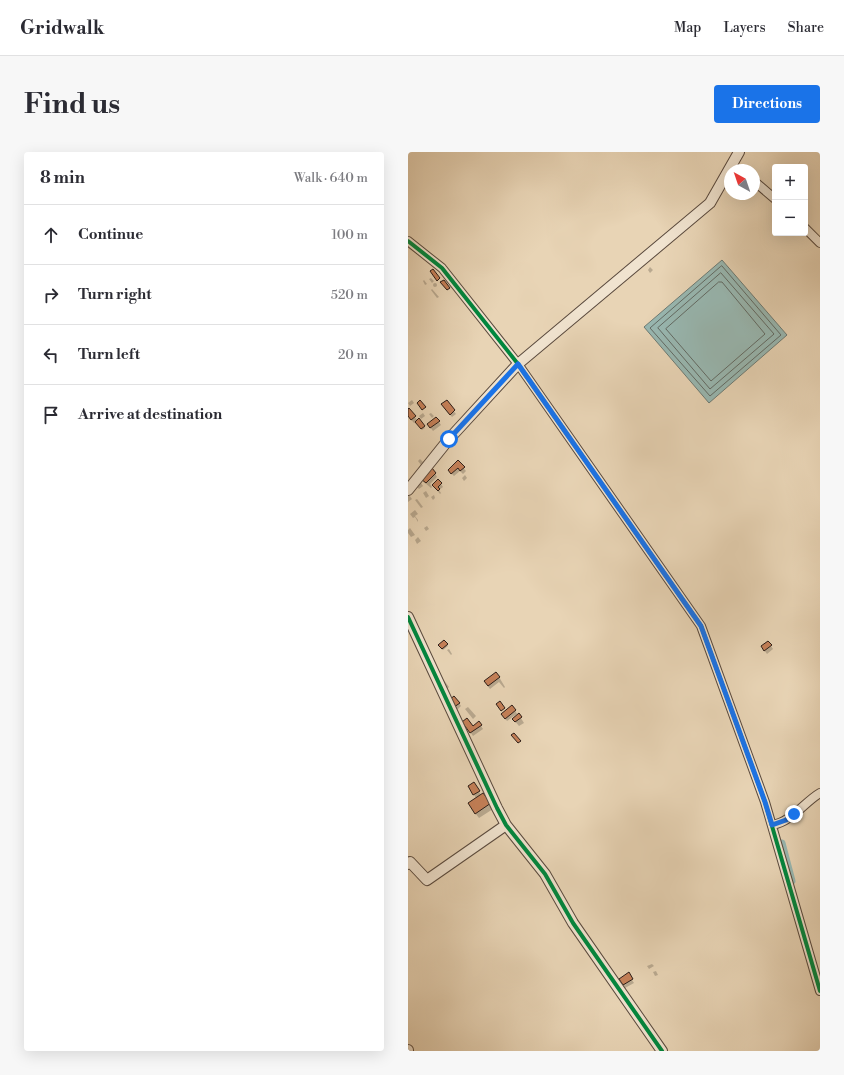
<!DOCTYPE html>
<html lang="en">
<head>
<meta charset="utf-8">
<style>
  body { margin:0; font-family:"Libre Bodoni",serif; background:#f7f7f7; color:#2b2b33 }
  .controls { position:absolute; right:12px; top:12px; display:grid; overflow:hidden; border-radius:4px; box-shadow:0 4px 16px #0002 }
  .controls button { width:36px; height:36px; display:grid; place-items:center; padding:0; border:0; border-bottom:1px solid #e1e1e2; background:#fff; color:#2b2b33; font:20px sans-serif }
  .compass { position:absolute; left:316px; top:12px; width:36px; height:36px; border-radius:50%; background:#fff; box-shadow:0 4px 16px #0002; rotate:320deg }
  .stop { position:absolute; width:12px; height:12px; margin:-9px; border:3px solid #1a73e8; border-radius:50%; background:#fff }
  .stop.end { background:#1a73e8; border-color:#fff; box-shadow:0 1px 4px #0008 }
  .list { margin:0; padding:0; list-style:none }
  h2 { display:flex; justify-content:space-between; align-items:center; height:52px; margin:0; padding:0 16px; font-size:17px }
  h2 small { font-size:13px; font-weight:400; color:#7c7c81 }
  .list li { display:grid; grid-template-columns:26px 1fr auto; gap:12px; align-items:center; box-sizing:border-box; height:60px; padding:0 16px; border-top:1px solid #e1e1e2 }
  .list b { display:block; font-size:15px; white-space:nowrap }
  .list em { font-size:13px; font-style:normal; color:#7c7c81 }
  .icon { flex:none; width:22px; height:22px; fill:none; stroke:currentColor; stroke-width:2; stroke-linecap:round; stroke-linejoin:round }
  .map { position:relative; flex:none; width:412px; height:899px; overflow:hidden; border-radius:4px }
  header { display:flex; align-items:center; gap:24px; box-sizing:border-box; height:56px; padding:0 20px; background:#fff; border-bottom:1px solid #e1e1e2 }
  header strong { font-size:19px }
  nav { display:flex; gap:22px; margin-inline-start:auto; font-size:14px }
  .intro { display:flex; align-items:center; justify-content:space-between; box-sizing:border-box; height:96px; padding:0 24px }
  h1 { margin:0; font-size:28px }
  .button { padding:10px 18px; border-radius:4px; background:#1a73e8; color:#fff; font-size:14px; font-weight:700 }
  main { display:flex; gap:24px; padding:0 24px }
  aside { flex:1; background:#fff; border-radius:4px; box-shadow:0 4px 16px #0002 }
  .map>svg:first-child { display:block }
  .water { fill:#98b8b2; stroke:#6c7a74 }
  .shadow { fill:#0003 }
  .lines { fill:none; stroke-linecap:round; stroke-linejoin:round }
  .shore { stroke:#616a64; stroke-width:1 }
  .canal { stroke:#98b8b2; stroke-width:7 }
  .building { fill:#c68058; stroke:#2a1c17 }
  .minor-casing { stroke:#5a4a3e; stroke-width:10 }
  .tertiary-casing { stroke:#5a4a3e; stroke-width:12 }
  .minor { stroke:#f0e3cf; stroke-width:8 }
  .tertiary { stroke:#f0e3cf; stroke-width:10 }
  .cycleway-casing { stroke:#f0e3cf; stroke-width:6 }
  .cycleway { stroke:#00873e; stroke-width:4 }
  .route { stroke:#1a73e8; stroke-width:5 }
</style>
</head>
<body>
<header>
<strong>Gridwalk</strong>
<nav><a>Map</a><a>Layers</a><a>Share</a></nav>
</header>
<div class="intro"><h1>Find us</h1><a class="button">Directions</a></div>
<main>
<aside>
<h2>8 min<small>Walk · 640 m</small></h2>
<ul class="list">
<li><svg class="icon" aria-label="ahead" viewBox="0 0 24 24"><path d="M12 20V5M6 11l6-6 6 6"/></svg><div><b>Continue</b></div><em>100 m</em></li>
<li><svg class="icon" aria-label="right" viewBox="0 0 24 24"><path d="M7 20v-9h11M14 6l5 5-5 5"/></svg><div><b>Turn right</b></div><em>520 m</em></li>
<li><svg class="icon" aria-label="left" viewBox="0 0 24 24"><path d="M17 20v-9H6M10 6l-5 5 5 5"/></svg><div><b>Turn left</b></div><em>20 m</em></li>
<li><svg class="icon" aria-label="arrive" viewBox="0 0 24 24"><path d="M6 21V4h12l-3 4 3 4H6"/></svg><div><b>Arrive at destination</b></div></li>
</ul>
</aside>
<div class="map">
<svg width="412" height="899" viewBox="0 0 412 899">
  <rect width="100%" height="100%" fill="#e8d4b5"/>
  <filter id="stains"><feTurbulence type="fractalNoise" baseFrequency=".005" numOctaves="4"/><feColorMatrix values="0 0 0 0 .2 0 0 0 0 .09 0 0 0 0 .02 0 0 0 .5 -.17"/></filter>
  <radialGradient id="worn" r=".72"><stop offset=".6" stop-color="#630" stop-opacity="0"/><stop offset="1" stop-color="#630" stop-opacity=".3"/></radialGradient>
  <path class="water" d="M314,108L379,183L301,251L236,175Z"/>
  <path class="shadow" d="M242,115L245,118L242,121L240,118Z
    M23,126L26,129L24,131L21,127Z
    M16,128L19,132L17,133L15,129Z
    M25 133a2 2 0 1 1 4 0a2 2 0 1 1-4 0Z
    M24,137L31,145L29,146L23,138Z
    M4,248L6,251L2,254L0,251Z
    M38,249L48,262L44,265L36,256Z
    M1,258L10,269L11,268L17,276L14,278L8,269L6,271L0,264V259Z
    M15,261L17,264L13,267L11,264Z
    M23,261L26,264L24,266L21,262Z
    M31,270L33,273L25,279L22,275Z
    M12,307L16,311L13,313L10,309Z
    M50,310L58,319L55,322L52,319L46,324L43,321Z
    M27,321L29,325L22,332L24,335L23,336L16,330L14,327Z
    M57,323L59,326L56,329L54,326Z
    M13,331L15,334L11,337L9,335Z
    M33,332L35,335L31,338L33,341L32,342L25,333Z
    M18,339L21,344L18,346L15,341Z
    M1,343L4,347L0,350V344Z
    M26,343L27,346L25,348L23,345Z
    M9,347L15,355L13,356L7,348Z
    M7,358L10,362L7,364L10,368V370L7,365L5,366L2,362Z
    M19,374L21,377L18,379L16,376Z
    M2,376L7,383L3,385L0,381V378Z
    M10,385L13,389L9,392L7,388Z
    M36,489L40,494L35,498L31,493Z
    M363,494L365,497L359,502L356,498Z
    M41,497L44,502L43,503L39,498Z
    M32,523L41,535L39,537Z
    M91,525L97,535L96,536L91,530L82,537L79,533Z
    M44,551H51L53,554L49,558Z
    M60,555L68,564L65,567L57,557Z
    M107,558L109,562L99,569L96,565Z
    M111,563L116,571L111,574L105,567Z
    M71,571L75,577L65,584L57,573L65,575Z
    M66,632L73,643L82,652L85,657L71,666L64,657L68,646L61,635Z
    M244,812L246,814L241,817L239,814Z
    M248,819L250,823L247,824L245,820Z
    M220,822L226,831L217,836L212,827Z"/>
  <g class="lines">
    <path class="shore" d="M314,114L373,183L302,244L242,176L312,115Z
      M313,121L366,182L302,237L250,176Z
      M311,130H314L357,182L303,229L258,177Z"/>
    <path class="canal" d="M374,691L384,729"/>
  </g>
  <path class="building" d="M25,117L32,126L29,129L22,119Z
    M36,128L42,136L39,138L32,130Z
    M12,248L18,255L14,258L9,251Z
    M39,248L47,258L42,263L33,252Z
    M1,256L8,264L3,268L0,264V257Z
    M28,265L32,269L22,276L19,272Z
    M11,266L17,274L13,277L7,270Z
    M50,308L57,315L52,319L50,316L43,322L40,318Z
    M24,316L28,321L18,331L13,327Z
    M30,327L34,331L30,335L32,337L30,339L24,333Z
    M36,488L40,492L34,497L30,493Z
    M360,489L364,493L356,499L353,494Z
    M88,520L92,525L80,534L76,529Z
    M46,544L52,551L46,555L41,548Z
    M92,549L97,556L93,559L88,552Z
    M104,553L108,558L97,567L93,562Z
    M111,561L114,565L107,570L104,567Z
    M59,566L65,574L71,569L74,573L62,581L54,570Z
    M106,581L113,589L110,591L103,583Z
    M66,630L72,639L65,643L60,634Z
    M75,641L83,651L67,662L60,651Z
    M221,820L225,827L215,833L211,827Z"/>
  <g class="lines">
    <defs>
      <path id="minor" d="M346,29L367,47
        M397,76L412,91
        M0,89L34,116L110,212L293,474L357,650L412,839
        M364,673C369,672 375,670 379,667C391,660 400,648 412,641"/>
      <path id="tertiary" d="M0,338L41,287L110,212L302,51L331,0
        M0,465L89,656L98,673L137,722L165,771L254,899
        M0,712L2,710L19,728L98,673
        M0,898V899"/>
    </defs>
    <use href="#minor" class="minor-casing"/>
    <use href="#tertiary" class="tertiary-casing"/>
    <use href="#minor" class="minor"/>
    <use href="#tertiary" class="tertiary"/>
    <defs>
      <path id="cycleway" d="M0,89L34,116L110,212L293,474L357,650L412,839
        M0,465L89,656L98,673L137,722L165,771L254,899"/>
    </defs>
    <use href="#cycleway" class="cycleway-casing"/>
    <use href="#cycleway" class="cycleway"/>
  </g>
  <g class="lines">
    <path class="route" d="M41,287L110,212L293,474L357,650L364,673L378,668L386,662"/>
  </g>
  <rect width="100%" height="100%" filter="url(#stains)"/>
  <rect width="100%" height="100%" fill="url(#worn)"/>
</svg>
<div class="controls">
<button>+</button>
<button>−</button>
</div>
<svg class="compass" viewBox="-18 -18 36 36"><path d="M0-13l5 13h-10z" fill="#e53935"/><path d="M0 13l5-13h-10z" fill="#7c7c81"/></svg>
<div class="stop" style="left:41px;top:287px"></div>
<div class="stop end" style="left:386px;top:662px"></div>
</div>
</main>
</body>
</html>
